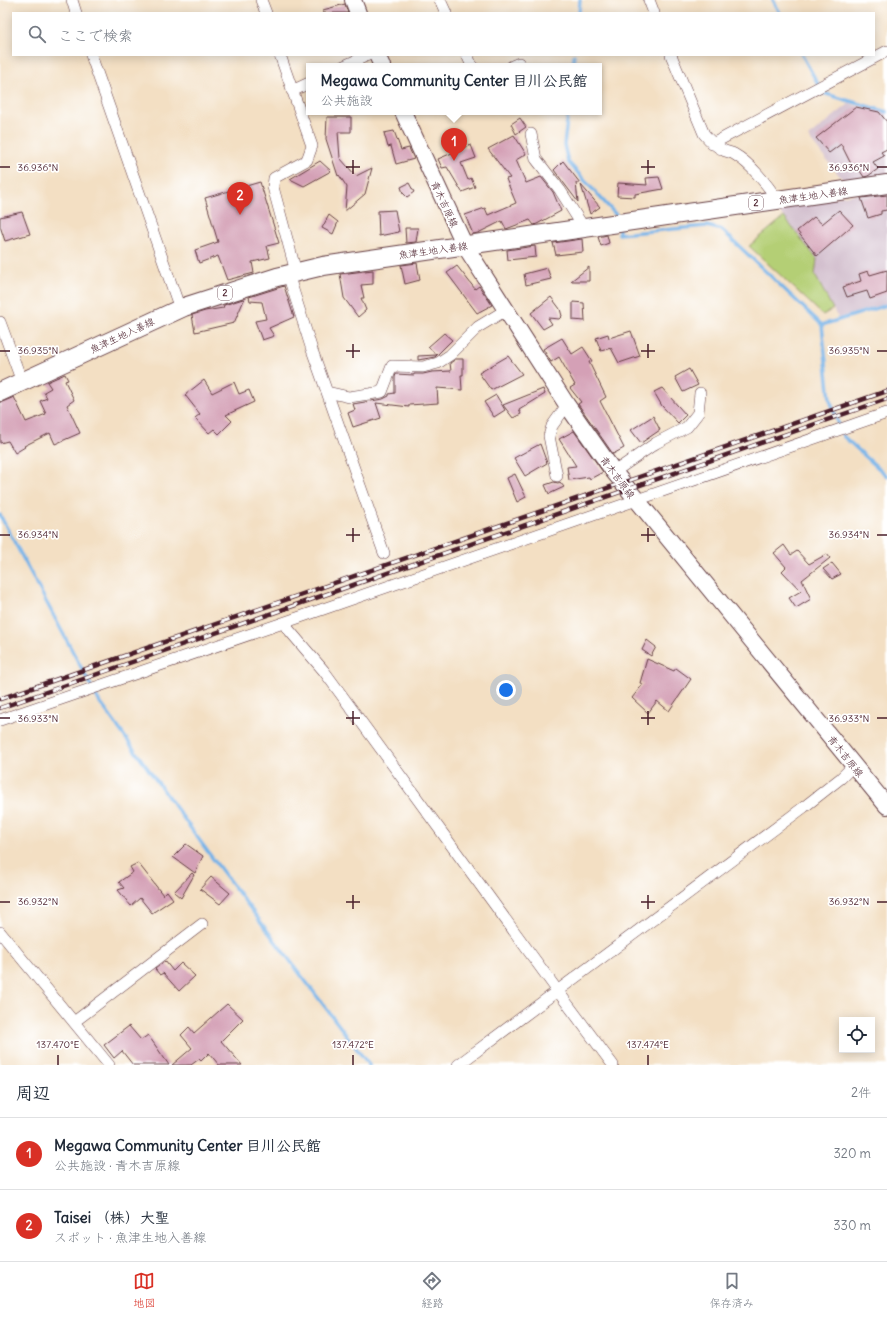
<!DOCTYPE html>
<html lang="ja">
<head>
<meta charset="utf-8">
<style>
  body { margin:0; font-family:Delius,"Klee One",sans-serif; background:#f6f6f7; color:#1f2937 }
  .controls { position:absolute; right:12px; bottom:12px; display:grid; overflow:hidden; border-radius:0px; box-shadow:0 2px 10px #0003 }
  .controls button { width:36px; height:36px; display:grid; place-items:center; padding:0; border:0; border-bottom:1px solid #e0e1e3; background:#fff; color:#1f2937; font:20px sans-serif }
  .you { position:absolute; left:506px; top:690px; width:14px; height:14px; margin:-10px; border:3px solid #fff; border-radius:50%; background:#1a73e8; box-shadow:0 0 0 6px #1a73e833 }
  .badge { display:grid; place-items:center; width:26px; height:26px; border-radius:50%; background:#d93025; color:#fff; font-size:13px; font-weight:700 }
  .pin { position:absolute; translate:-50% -33px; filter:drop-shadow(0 1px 2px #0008) }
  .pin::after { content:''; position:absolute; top:21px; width:14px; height:12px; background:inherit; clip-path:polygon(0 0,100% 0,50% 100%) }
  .popup { position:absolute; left:306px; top:63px; width:296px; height:52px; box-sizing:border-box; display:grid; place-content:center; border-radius:0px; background:#fff; filter:drop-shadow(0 1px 3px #0005); font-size:13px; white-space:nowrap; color:#747a83 }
  .popup b { font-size:15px; color:#1f2937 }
  .popup::after { content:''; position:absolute; left:50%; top:100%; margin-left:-8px; border:8px solid transparent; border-top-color:#fff }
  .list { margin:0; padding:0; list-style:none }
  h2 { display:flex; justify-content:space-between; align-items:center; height:52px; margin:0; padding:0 16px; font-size:17px }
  h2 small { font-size:13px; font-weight:400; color:#747a83 }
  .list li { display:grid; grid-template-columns:26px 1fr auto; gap:12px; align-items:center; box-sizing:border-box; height:72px; padding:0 16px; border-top:1px solid #e0e1e3 }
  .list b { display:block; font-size:15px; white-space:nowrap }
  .list p { margin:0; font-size:13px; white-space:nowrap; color:#747a83 }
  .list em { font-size:13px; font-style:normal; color:#747a83 }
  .icon { flex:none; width:22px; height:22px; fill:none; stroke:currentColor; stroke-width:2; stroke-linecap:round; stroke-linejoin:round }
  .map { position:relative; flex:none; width:887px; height:1065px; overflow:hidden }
  .search { position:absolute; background:#fff; box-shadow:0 2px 10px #0003; left:12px; right:12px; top:12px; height:44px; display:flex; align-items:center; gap:10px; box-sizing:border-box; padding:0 14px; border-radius:0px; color:#747a83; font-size:15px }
  .sheet { height:196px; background:#fff }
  nav { display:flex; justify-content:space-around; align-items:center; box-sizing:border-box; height:56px; border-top:1px solid #e0e1e3; background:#fff; font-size:11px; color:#747a83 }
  nav a { display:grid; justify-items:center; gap:2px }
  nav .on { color:#d93025 }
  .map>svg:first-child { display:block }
  .industrial { fill:#d1bdcc }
  .green { fill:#b4cf75; stroke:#7f7750 }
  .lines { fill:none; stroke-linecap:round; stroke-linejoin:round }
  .stream { stroke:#75b2e8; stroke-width:3.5 }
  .building { fill:#d4a0b6 }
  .street-casing { stroke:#633c42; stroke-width:12 }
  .secondary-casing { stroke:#633c42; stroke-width:18 }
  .primary-casing { stroke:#633c42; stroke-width:20 }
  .street { stroke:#fff; stroke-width:11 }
  .secondary { stroke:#fff; stroke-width:16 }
  .primary { stroke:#fff; stroke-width:18 }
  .rail-casing { stroke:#4a1f2b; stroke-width:4.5 }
  .rail { stroke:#fff; stroke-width:3; stroke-dasharray:9; stroke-linecap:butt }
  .ticks { fill:none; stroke:#4a1f2b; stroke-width:1.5 }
  .labels { text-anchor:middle; stroke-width:3.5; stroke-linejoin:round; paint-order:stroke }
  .shield { fill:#fff; stroke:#80626b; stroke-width:1 }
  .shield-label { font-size:9px; font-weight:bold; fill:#4a1f2b }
  .street-label { font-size:10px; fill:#4a1f2b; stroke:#fff }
  .ticks-label { font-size:10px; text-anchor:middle; fill:#4a1f2b; stroke:#fff; stroke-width:3.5; stroke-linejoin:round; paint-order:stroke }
</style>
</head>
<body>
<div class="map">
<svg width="887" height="1065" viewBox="0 0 887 1065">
  <rect width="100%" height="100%" fill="#fff"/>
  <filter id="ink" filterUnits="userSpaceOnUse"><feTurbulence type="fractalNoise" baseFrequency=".025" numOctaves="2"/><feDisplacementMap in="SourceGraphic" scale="8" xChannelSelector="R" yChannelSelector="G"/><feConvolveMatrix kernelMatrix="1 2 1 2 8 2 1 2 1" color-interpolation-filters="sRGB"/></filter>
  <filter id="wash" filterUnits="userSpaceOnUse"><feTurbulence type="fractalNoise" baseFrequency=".012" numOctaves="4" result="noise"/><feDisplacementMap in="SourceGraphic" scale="16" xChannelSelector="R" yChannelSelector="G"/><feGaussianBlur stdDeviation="0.9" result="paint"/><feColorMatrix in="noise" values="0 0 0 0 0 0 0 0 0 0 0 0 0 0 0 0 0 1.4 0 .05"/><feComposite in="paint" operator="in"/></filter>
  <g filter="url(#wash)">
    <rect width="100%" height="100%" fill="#f3dfc3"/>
    <path class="industrial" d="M849,104L887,113V180L847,185L808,137Z
      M887,189V303L838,318L784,217L773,207Z"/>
    <path class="green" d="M784,217L817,259L815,275L833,309L823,315L749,246Z"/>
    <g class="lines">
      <path class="stream" d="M773,0L780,13
        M579,13L580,0
        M802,55L823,93L887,112
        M573,66L574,55
        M568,112L564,145L568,162L617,216L618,218
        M619,229V234L707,226L722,230L822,325L830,400L843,436L887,476
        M822,325L887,305
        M0,515L99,701L213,859L369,1065"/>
    </g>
    <g id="blocks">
      <path class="building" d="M345,4L348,13H323V10Z
        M856,107L879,112L887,122V149L881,152L884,156L873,162L878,169L868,176L864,177L856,165L852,166L841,144L829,153L816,138Z
        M327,117H351V132H338L340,158L356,176L372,168L365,194L345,211L347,187L339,175L338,176L326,139Z
        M520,118L526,127L516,134L511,124Z
        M394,131L401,150L409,148L414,159L396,164L391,146L388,147L384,133Z
        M514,135L526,154L516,160L526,183L541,177L553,192L561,211L537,224L534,225L530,220L506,229L502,221L478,233L473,234L465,215L485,208L488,215L516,203L506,179L510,178L488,149Z
        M471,145L476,158L461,163L468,180L471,178L475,187L462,192L447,167L442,168L438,159Z
        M320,161L331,171L304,186L290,179Z
        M563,161L580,183H576L578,202L554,170Z
        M659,177L663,189L635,194V197L617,196L618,183L647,185L646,178Z
        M260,182L279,243L267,246L270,258L252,262L254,273L227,280L218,256L199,263L195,250L218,242L205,198Z
        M409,183L414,192L407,197L403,193L401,187Z
        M581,185L600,207L590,214Z
        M887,195V210L881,211V214L868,218L861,198Z
        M395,210L399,232L379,236L378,211Z
        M839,210L853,225L817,256L797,231L814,217L822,224Z
        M22,212L30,234L5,241L0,226V217Z
        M329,215L338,222L333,234L322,228Z
        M405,228H418L416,242L406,243Z
        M607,235L609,243L601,246L598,237Z
        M582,239L583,252L556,255L553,243Z
        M535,246L536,257L508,260L507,250Z
        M417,263L420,280L405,284L401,265Z
        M457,266L475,289L479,286L492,305L477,313L447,273Z
        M589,267V281H571Z
        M547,268L551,279L526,285L524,274Z
        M373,270V284L361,285L364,298H361L366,310L358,317L344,298L340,274Z
        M887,270V293L870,299L867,291L847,297L843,287L861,281L859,274L868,271L870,275Z
        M284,286L294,317L269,328L274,336L262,340L255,321L266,319L262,302L250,301L249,297Z
        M551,297L560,309L562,316L559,319L548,318L552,324L543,329L531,313Z
        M243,299L244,300L234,323L195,332L192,315L205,311L223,308L224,305Z
        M573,302L584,303L585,321L573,320Z
        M631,331L640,356L619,363L611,348L601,351L596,338L608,334L609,338Z
        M444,333L452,340L435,357L418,360V356L437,355L428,347Z
        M562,338L572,354L583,347L592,361L589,362L606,397L600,401L624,448L613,454L578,404L581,402L570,388L575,385L559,357L551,362L543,349Z
        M508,356L522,374L491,390L479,373Z
        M456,359H463V375H461L462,390L437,388L438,403L409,405V407L376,403L381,418L353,427L348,413L355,410L353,404L383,399L389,396V394L395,393V377L396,374L414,375V374H423L432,372L451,371L450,363Z
        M689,369L698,385L683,392L675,377Z
        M65,374L68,380L65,381L74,400L67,405L80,433L55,444L50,433L24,446L25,447L15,453L8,441L0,443V403L14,397L26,422L46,414L40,401L47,398L44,392L51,388L47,382Z
        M204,380L212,393L234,382L239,394L249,390L254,402L226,415L232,421L219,434L214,429L209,433L195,418L200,414L185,395Z
        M662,388L686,415L678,423L662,406L654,392Z
        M543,389L545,394L519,410L521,414L513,418L503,405Z
        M496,395L505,410L494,417L484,402Z
        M653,416L660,430L641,443L631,430Z
        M574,431L603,472L590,479L589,477L569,480L567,467L576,466L559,439Z
        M540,444L547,463L525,476L514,458Z
        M515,474L526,497L517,502L507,478Z
        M554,482L558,483L560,482L564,487L549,494L545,485Z
        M784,545L791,555L797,551L809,564L827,554L830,558L802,580L811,599L796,608L789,598L801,591L782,571L786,567L774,553Z
        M832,563L841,574L832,579L823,569Z
        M647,640L656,647L651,656L642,650Z
        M647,659L674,671L676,668L691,679L669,711L657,701L648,713L632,698L643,684L640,683Z
        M186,844L203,856L195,873L173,857Z
        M138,863L163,895L167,891L173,899L152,913L140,898L131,906L118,890L124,888L119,882L133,872L130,867Z
        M192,873L194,875L181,898L174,892Z
        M211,877L230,893L220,904L200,889Z
        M165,961L173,971L181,963L195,976L179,991L163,973L160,975L155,969Z
        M227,1004L243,1019L221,1041L242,1065H219L209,1053L201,1061L199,1059L191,1065H172L192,1048L181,1035L189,1027L194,1033Z
        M129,1026L141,1040L148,1035L169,1065H133L122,1051L114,1058L104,1045Z"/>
    </g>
  </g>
  <g filter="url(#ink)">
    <use href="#blocks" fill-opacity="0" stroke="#633c42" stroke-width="1"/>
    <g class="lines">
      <defs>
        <path id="street" d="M72,0L76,13
          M261,0L266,13
          M440,0L446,13
          M649,0L654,13
          M91,55L180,309
          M280,55L312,146L307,160L274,178L273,187L296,272
          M467,55L472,66
          M671,55L704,134C709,140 715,146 723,150C726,152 731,152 734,154C750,163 768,185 777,200
          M344,66L368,55
          M512,66L519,63
          M292,91L309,83
          M531,134L536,159L560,190L584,228
          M712,144L887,51
          M288,274L312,350L384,553
          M0,322L22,382
          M327,392L349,397L382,392L392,366L423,367L438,363L450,355L478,327L506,310
          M614,472L656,443L687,427L698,413L700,393
          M557,476L549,436L552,426L567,405
          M283,623L324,671L557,990L613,1065
          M0,720L283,623L887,413
          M0,932L109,1065
          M74,1022L202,924
          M458,1065L804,807L841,778L854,765"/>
        <path id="secondary" d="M353,0L358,13
          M377,55L382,66
          M403,112L465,246L567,405L614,472L887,806"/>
        <path id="primary" d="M0,392L184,307L277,277L323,266L371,259L887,184"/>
      </defs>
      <use href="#street" class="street-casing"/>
      <use href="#secondary" class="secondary-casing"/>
      <use href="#primary" class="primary-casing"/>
      <use href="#street" class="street"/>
      <use href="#secondary" class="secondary"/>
      <use href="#primary" class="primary"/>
      <defs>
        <path id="rail" d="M0,699L887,391
          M0,708L887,399"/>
      </defs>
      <use href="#rail" class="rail-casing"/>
      <use href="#rail" class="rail"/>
    </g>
  </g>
  <path class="ticks" d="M353,160V174M648,160V174M0,167H10M346,167H360M641,167H655M877,167H887M353,344V358M648,344V358M0,351H10M346,351H360M641,351H655M877,351H887M353,528V542M648,528V542M0,535H10M346,535H360M641,535H655M877,535H887M353,711V725M648,711V725M0,718H10M346,718H360M641,718H655M877,718H887M353,895V909M648,895V909M0,902H10M346,902H360M641,902H655M877,902H887M58,1055V1065M353,1055V1065M648,1055V1065"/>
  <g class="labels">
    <g class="shield">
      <rect x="749" y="196" width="14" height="14" rx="3"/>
      <rect x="218" y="286" width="14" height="14" rx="3"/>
    </g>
    <g class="shield-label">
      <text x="756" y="206">2</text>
      <text x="225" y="296">2</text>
    </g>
    <g class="street-label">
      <text transform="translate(813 195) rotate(-8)" y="4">魚津生地入善線</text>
      <text transform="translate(445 204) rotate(65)" y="4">青木吉原線</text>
      <text transform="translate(433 250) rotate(-8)" y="4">魚津生地入善線</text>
      <text transform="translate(122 335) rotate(-25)" y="4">魚津生地入善線</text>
      <text transform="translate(618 477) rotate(53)" y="4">青木吉原線</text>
      <text transform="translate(846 756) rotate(51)" y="4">青木吉原線</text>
    </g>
  </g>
  <g class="ticks-label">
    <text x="38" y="171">36.936°N</text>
    <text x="849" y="171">36.936°N</text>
    <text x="38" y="354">36.935°N</text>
    <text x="849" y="354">36.935°N</text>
    <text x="38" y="538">36.934°N</text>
    <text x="849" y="538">36.934°N</text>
    <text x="38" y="722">36.933°N</text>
    <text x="849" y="722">36.933°N</text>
    <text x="38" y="905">36.932°N</text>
    <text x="849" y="905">36.932°N</text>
    <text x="58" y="1048">137.470°E</text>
    <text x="353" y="1048">137.472°E</text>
    <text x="648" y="1048">137.474°E</text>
  </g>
</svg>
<div class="controls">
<button><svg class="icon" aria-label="locate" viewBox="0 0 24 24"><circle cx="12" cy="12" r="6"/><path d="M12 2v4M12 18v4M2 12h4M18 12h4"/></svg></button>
</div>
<div class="you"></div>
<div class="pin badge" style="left:454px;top:161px">1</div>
<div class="popup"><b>Megawa Community Center 目川公民館</b>公共施設</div>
<div class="pin badge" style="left:240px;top:215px">2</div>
<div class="search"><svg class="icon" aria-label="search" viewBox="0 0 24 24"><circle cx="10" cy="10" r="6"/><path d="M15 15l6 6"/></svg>ここで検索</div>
</div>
<section class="sheet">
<h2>周辺<small>2件</small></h2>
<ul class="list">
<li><span class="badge">1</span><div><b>Megawa Community Center 目川公民館</b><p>公共施設 · 青木吉原線</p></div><em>320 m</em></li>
<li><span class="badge">2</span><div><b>Taisei （株）大聖</b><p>スポット · 魚津生地入善線</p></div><em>330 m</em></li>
</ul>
</section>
<nav>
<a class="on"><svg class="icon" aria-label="map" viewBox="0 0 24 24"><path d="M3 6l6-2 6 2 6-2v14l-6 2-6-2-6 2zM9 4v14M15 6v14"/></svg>地図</a>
<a><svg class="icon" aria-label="directions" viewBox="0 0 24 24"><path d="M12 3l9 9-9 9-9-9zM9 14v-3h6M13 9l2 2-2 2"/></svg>経路</a>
<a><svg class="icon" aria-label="saved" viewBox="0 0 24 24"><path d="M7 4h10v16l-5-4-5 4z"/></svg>保存済み</a>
</nav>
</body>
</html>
